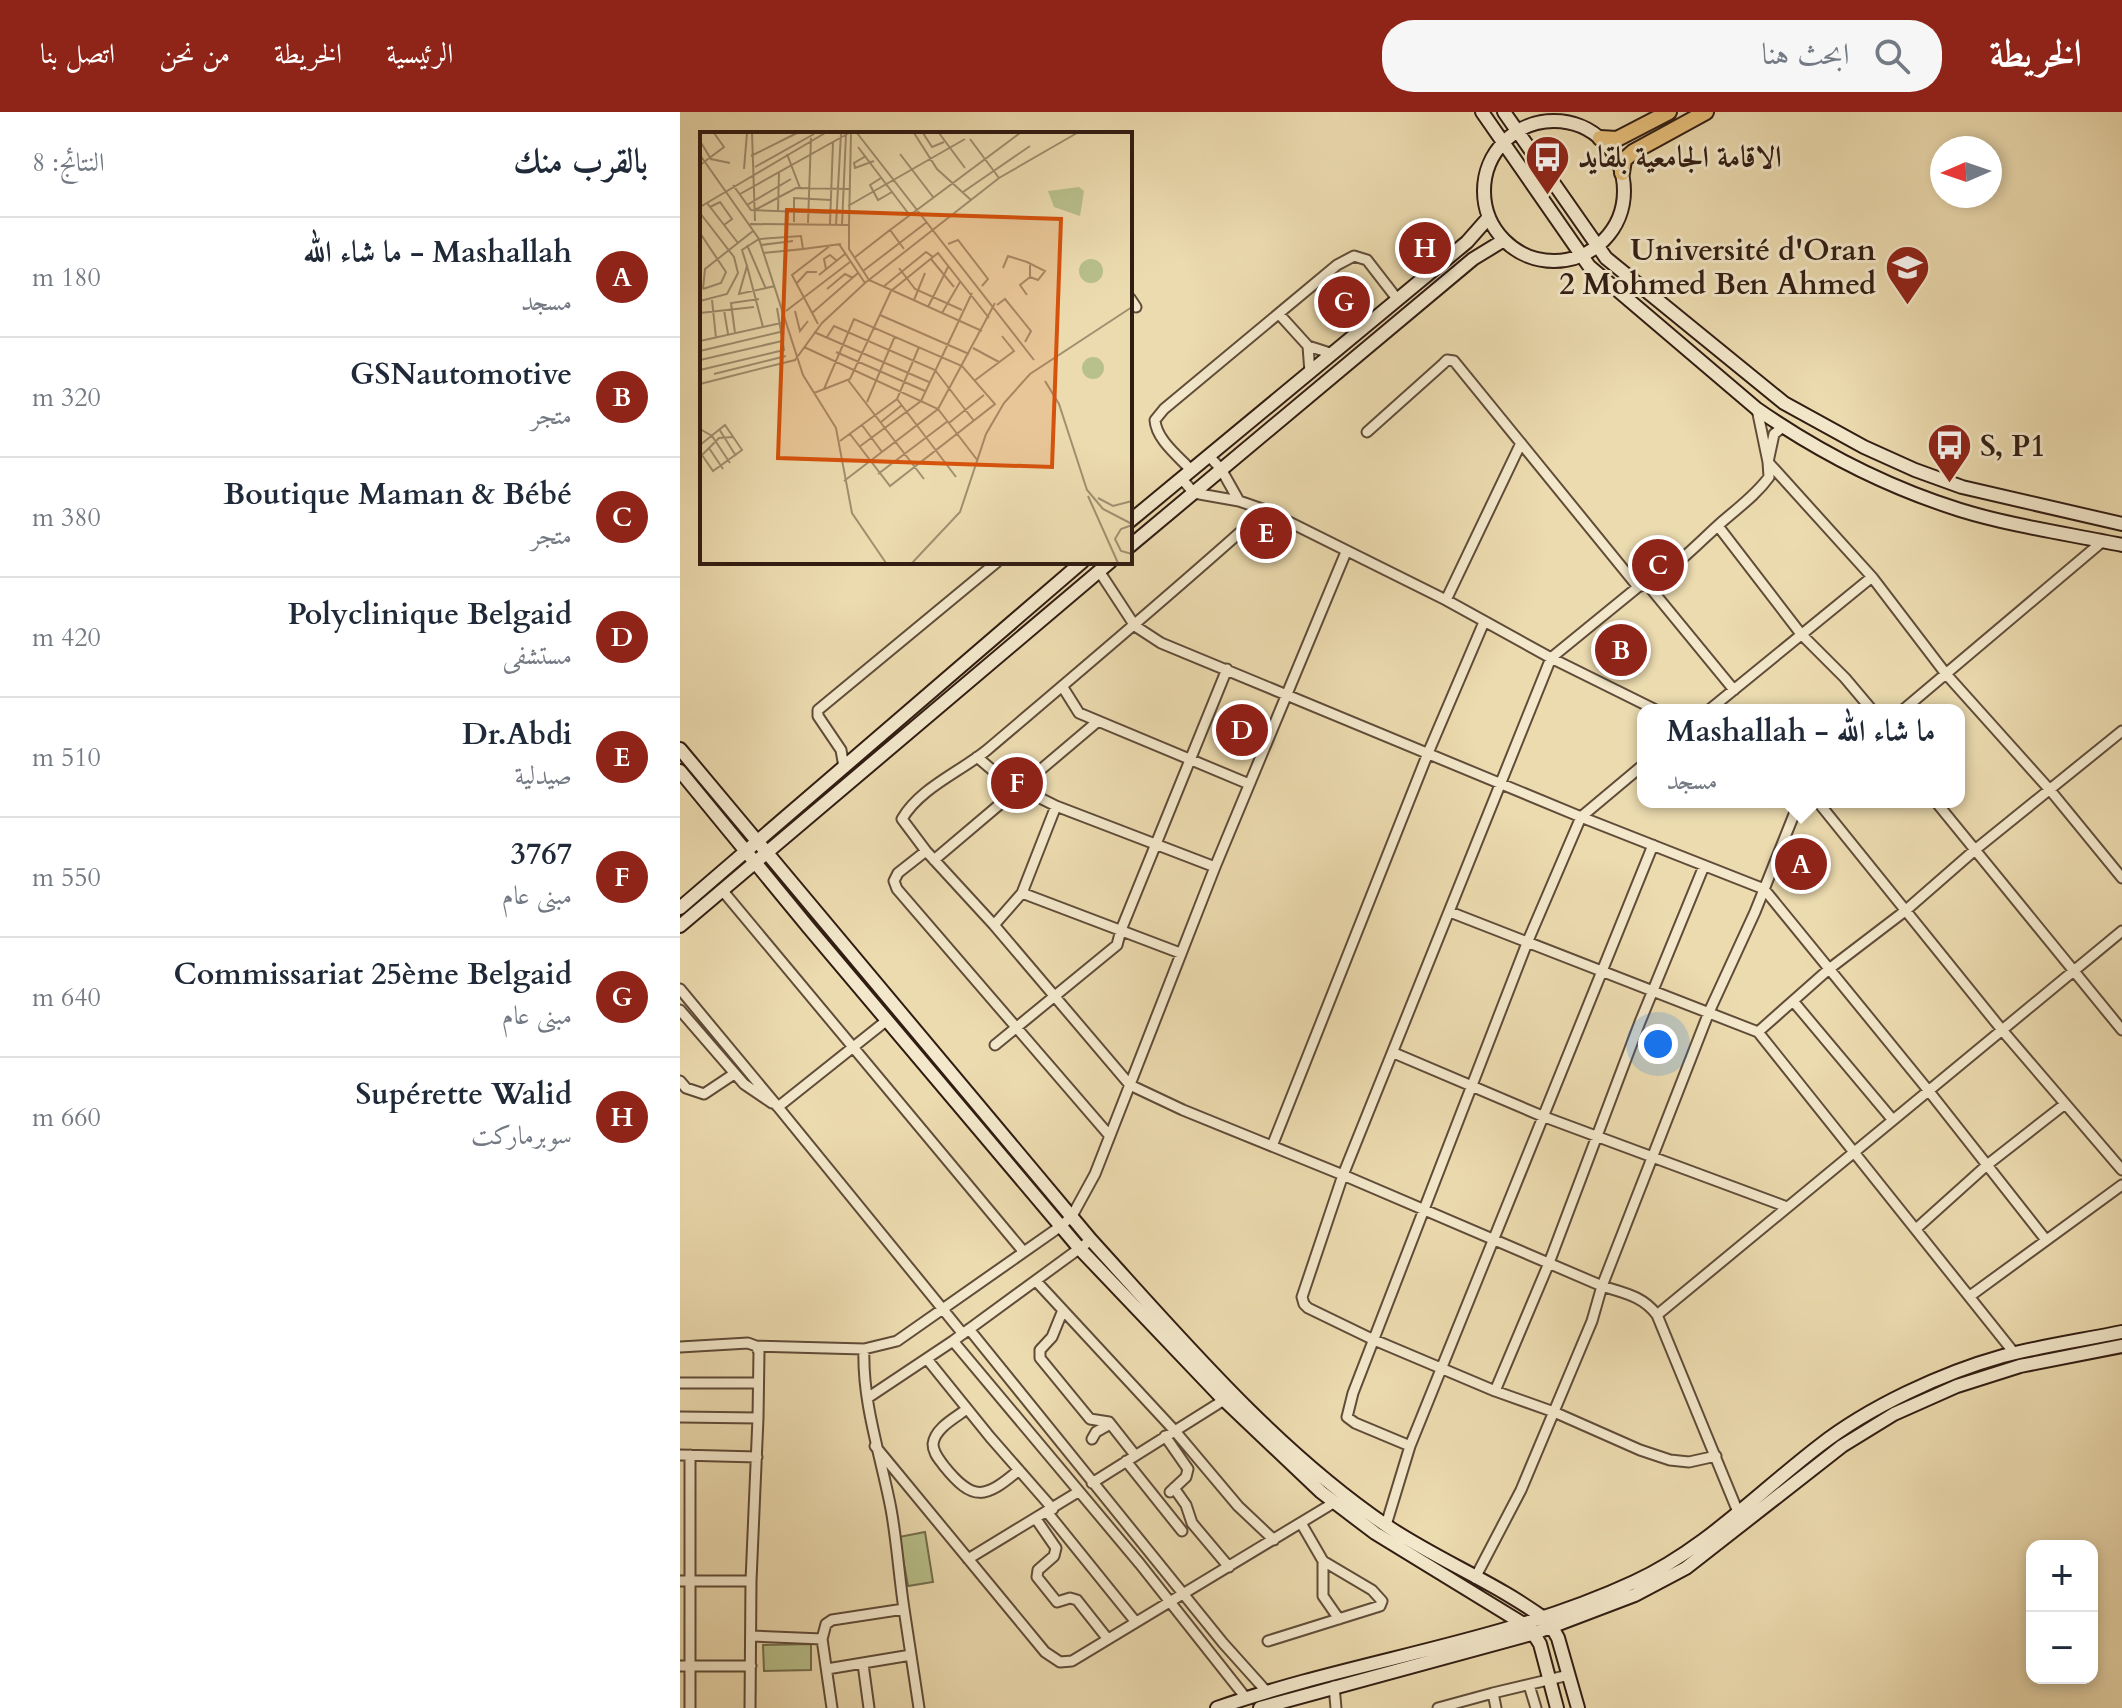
<!DOCTYPE html>
<html lang="ar">
<head>
<meta charset="utf-8">
<style>
  body { margin:0; font-family:Cardo,Amiri,serif; background:#f6f6f7; color:#1f2937; direction:rtl }
  .controls { position:absolute; right:24px; bottom:24px; display:grid; overflow:hidden; border-radius:16px; box-shadow:0 4px 12px #0003 }
  .controls button { width:72px; height:72px; display:grid; place-items:center; padding:0; border:0; border-bottom:2px solid #e0e1e3; background:#fff; color:#1f2937; font:40px sans-serif }
  .compass { position:absolute; left:1250px; top:24px; width:72px; height:72px; border-radius:50%; background:#fff; box-shadow:0 4px 12px #0003; rotate:268deg }
  .you { position:absolute; left:978px; top:932px; width:28px; height:28px; margin:-20px; border:6px solid #fff; border-radius:50%; background:#1a73e8; box-shadow:0 0 0 12px #1a73e833 }
  .badge { display:grid; place-items:center; width:52px; height:52px; border-radius:50%; background:#8f2418; color:#fff; font-size:26px; font-weight:700 }
  .pin { position:absolute; translate:-50% -50%; border:4px solid #fff; box-shadow:0 2px 8px #0006 }
  .popup { position:absolute; left:957px; top:592px; width:328px; height:104px; box-sizing:border-box; display:grid; place-content:center; border-radius:16px; background:#fff; filter:drop-shadow(0 2px 6px #0005); font-size:26px; white-space:nowrap; color:#747a83 }
  .popup b { font-size:30px; color:#1f2937 }
  .popup::after { content:''; position:absolute; left:50%; top:100%; margin-left:-16px; border:16px solid transparent; border-top-color:#fff }
  .list { margin:0; padding:0; list-style:none }
  h2 { display:flex; justify-content:space-between; align-items:center; height:104px; margin:0; padding:0 32px; font-size:34px }
  h2 small { font-size:26px; font-weight:400; color:#747a83 }
  .list li { display:grid; grid-template-columns:52px 1fr auto; gap:24px; align-items:center; box-sizing:border-box; height:120px; padding:0 32px; border-top:2px solid #e0e1e3 }
  .list b { display:block; font-size:30px; white-space:nowrap }
  .list p { margin:0; font-size:26px; white-space:nowrap; color:#747a83 }
  .list em { font-size:26px; font-style:normal; color:#747a83 }
  .icon { flex:none; width:44px; height:44px; fill:none; stroke:currentColor; stroke-width:2; stroke-linecap:round; stroke-linejoin:round }
  .map { position:relative; flex:none; width:1442px; height:1596px; overflow:hidden; direction:ltr }
  header { display:flex; align-items:center; gap:48px; box-sizing:border-box; height:112px; padding:0 40px; background:#8f2418; color:#fff }
  header strong { font-size:38px }
  nav { display:flex; gap:44px; margin-inline-start:auto; font-size:28px }
  .search { width:560px; height:72px; background:#f6f6f7; display:flex; align-items:center; gap:20px; box-sizing:border-box; padding:0 28px; border-radius:32px; color:#747a83; font-size:30px }
  main { display:flex }
  aside { flex:1; background:#fff }
  .map>svg:first-child { display:block }
  .green { fill:#b8c08b; stroke:#746e4e; stroke-width:2 }
  .lines { fill:none; stroke-linecap:round; stroke-linejoin:round }
  .minor-casing { stroke:#604c39; stroke-width:13 }
  .secondary-casing { stroke:#311c12; stroke-width:16 }
  .trunk-casing { stroke:#311c12; stroke-width:18 }
  .minor { stroke:#f3e8cb; stroke-width:9 }
  .secondary { stroke:#f3e8cb; stroke-width:12 }
  .trunk { stroke:#e6be78; stroke-width:14 }
  .labels { text-anchor:middle; stroke-width:6; stroke-linejoin:round; paint-order:stroke }
  .poi-label { font-size:30px; font-weight:bold; fill:#311c12; stroke:#f3e8cb; text-anchor:start }
  .inset-road { fill:none; stroke:#a18f70; stroke-width:2 }
  .view { fill:#d6530d; fill-opacity:0.15; stroke:#d6530d; stroke-width:4 }
  .inset-edge { fill:none; stroke:#311c12; stroke-width:4 }
</style>
</head>
<body>
<header>
<strong>الخريطة</strong>
<div class="search"><svg class="icon" aria-label="search" viewBox="0 0 24 24"><circle cx="10" cy="10" r="6"/><path d="M15 15l6 6"/></svg>ابحث هنا</div>
<nav><a>الرئيسية</a><a>الخريطة</a><a>من نحن</a><a>اتصل بنا</a></nav>
</header>
<main>
<div class="map">
<svg width="1442" height="1596" viewBox="0 0 1442 1596">
  <rect width="100%" height="100%" fill="#ecdbaf"/>
  <filter id="stains"><feTurbulence type="fractalNoise" baseFrequency=".0025" numOctaves="4"/><feColorMatrix values="0 0 0 0 .2 0 0 0 0 .09 0 0 0 0 .02 0 0 0 .5 -.17"/></filter>
  <radialGradient id="worn" r=".72"><stop offset=".6" stop-color="#630" stop-opacity="0"/><stop offset="1" stop-color="#630" stop-opacity=".3"/></radialGradient>
  <path class="green" d="M245,1420L253,1470L228,1474L219,1425Z
    M131,1532V1558L84,1559L83,1533Z"/>
  <g class="lines">
    <defs>
      <path id="minor" d="M450,186L456,195
        M599,202L628,234
        M630,261L628,234L653,242
        M1077,297L1088,350L1094,322L1103,315
        M687,320L763,252L767,248L774,249L958,475
        M528,343L541,357L559,389
        M1088,350L1192,465L1266,562L1370,678L1442,766
        M511,358C498,344 476,327 475,308L484,297L657,153L674,144L687,148L718,188
        M501,366L514,381L559,389L585,398L766,488L871,546L976,598
        M585,398C494,480 400,559 307,638C280,660 240,676 222,707L246,739L314,813L450,973L503,998L663,1063L922,1174C944,1181 963,1184 977,1203L1058,1400
        M1038,414L1121,522L1165,566L1192,598
        M419,459L455,514L481,531L901,705L1084,777L1248,978L1366,1128
        M967,472L1054,578
        M766,488L841,331
        M382,574L399,601L569,672
        M1029,598L1192,465
        M1223,598L1423,429
        M297,645L324,668L376,694L535,755
        M164,655L161,638L138,604V598L317,450
        M1138,690L1322,918L1442,1058
        M1256,690L1442,918
        M246,739L218,761L214,769L217,777L429,1023
        M254,748L417,610
        M42,778L343,1139
        M342,781L500,841
        M770,800L1078,920L1335,1242
        M314,813L342,781L376,694
        M0,877L98,995
        M1113,889L1212,1007
        M0,898L64,972L92,991
        M206,909L98,995L283,1222
        M1078,920L1149,857L1225,799L1296,737L1442,619
        M315,933L437,833L441,818L547,557
        M714,941L862,1004L1107,1095
        M0,969L6,976L24,982L54,962
        M592,1034L748,641L804,510
        M1237,1116L1307,1053L1385,992
        M356,1169L494,1318L558,1394L594,1428
        M1290,1184L1442,1073
        M383,1198L372,1225L360,1238V1246L410,1307L429,1310L455,1343
        M977,1203L1442,819
        M289,1217L543,1531L587,1580
        M273,1229L460,1452L566,1586
        M76,1234L184,1237L217,1229L381,1114L392,1104L415,1062L535,755L666,440
        M0,1235L68,1231L76,1234L79,1240L78,1306L71,1469L70,1596
        M184,1237C182,1291 201,1344 211,1397C217,1430 219,1464 224,1497
        M247,1247L310,1325L373,1397
        M0,1271H78
        M815,1279L869,1151L960,910L1024,754
        M189,1285L273,1229L411,1128
        M287,1297C275,1306 255,1316 253,1332C253,1341 259,1347 264,1354C293,1390 305,1387 339,1358
        M0,1305L78,1306
        M485,1324L508,1357L506,1365L490,1380
        M412,1327L416,1320L430,1312
        M195,1334L365,1540L380,1550L392,1549L655,1390
        M730,1334L675,1311L667,1305L673,1281L847,831L901,705L963,653
        M0,1343L77,1345
        M10,1343V1596
        M1036,1344L1009,1350L990,1348L960,1338L874,1300L815,1279L692,1227L628,1196L624,1192L622,1185L663,1063L871,546L958,475C988,465 1019,430 1043,409C1059,395 1076,383 1089,365L1088,350
        M446,1349L502,1419
        M412,1371L544,1288
        M494,1376L506,1393L512,1411L549,1455
        M367,1400L455,1509
        M356,1407L376,1436L374,1444L358,1458L357,1465L377,1490L390,1486L397,1488L427,1526
        M621,1411L643,1449V1484L659,1507
        M706,1413L730,1334L973,733
        M288,1447L398,1380
        M795,1466L841,1378L912,1209L922,1174L1029,900L1075,800L1119,690
        M0,1469H71
        M71,1524L142,1527
        M588,1529L700,1494L702,1489L692,1478L643,1449
        M183,1552L189,1596
        M0,1554H71
        M147,1557L231,1543
        M849,1573L856,1596
        M654,1574L656,1596
        M813,1581L889,1563
        M152,1596L142,1527L146,1512L152,1508L224,1497L239,1596
        M758,1596L813,1581L816,1596"/>
      <path id="secondary" d="M802,0L909,154L1077,297C1139,340 1207,375 1280,398C1332,414 1389,422 1442,433
        M824,0L926,146L1104,291L1184,335L1235,358L1282,375L1442,412
        M804 79a70 70 0 1 1 140 0a70 70 0 1 1-140 0Z
        M450,409L787,130L809,105
        M450,434L793,147L824,128
        M0,637L411,1128C502,1228 594,1337 707,1414C759,1449 819,1472 869,1510L878,1526L898,1596
        M0,659L129,816L400,1137L542,1286L641,1380L695,1421L850,1516L860,1532L877,1596
        M0,796L402,450
        M0,814L430,450
        M537,1596C674,1548 823,1531 954,1470C1024,1438 1079,1380 1139,1334C1189,1295 1262,1261 1323,1244C1362,1234 1403,1228 1442,1220
        M580,1596L855,1521L955,1483L1006,1456L1162,1334L1214,1302L1277,1274L1340,1254L1442,1234"/>
      <path id="trunk" d="M920,26L937,27L989,0
        M942,61L944,48L953,40L1026,0"/>
    </defs>
    <use href="#minor" class="minor-casing"/>
    <use href="#secondary" class="secondary-casing"/>
    <use href="#trunk" class="trunk-casing"/>
    <use href="#minor" class="minor"/>
    <use href="#secondary" class="secondary"/>
    <use href="#trunk" class="trunk"/>
  </g>
  <defs>
    <symbol id="bus-pin" viewBox="-11 -11 22 30"><path d="M0 17L-7.5 6A9.5 9.5 0 1 1 7.5 6Z" fill="#8f2418" stroke="#f3e8cb"/><path d="M-5-6H5V4H4V6H2V4H-2V6H-4V4H-5ZM-3.5-4V0h7V-4ZM-3.5 1.2v1.5H-2V1.2ZM2 1.2v1.5H3.5V1.2Z" fill="#fff"/></symbol>
    <symbol id="university-pin" viewBox="-11 -11 22 30"><path d="M0 17L-7.5 6A9.5 9.5 0 1 1 7.5 6Z" fill="#8f2418" stroke="#f3e8cb"/><path d="M0-5L7-2L0 1L-7-2ZM-4 1L0 2.5L4 1V4Q0 6-4 4Z" fill="#fff"/></symbol>
  </defs>
  <g fill-rule="evenodd">
    <use href="#bus-pin" x="842" y="20" width="51" height="69"/>
    <use href="#university-pin" x="1202" y="130" width="51" height="69"/>
    <use href="#bus-pin" x="1244" y="308" width="51" height="69"/>
  </g>
  <g class="labels">
    <g class="poi-label">
      <text x="898" y="55">الاقامة الجامعية بلقايد</text>
      <text x="1196" y="148" text-anchor="end">Université d'Oran<tspan x="1196" dy="34">2 Mohmed Ben Ahmed</tspan></text>
      <text x="1300" y="344">S, P1</text>
    </g>
  </g>
  <g transform="translate(20 20)">
    <rect width="432" height="432" fill="#ecdbaf"/>
    <path d="M379,55L384,59L380,84L354,75L348,59ZM379 139a12 12 0 1 1 24 0a12 12 0 1 1-24 0ZM382 236a11 11 0 1 1 22 0a11 11 0 1 1-22 0Z" fill="#b8c08b"/>
    <path class="inset-road" d="M52,1L55,89M157,1L334,228M214,1L237,37L271,68M223,1L232,15L244,10M239,1L265,36M270,7L299,46M0,9L11,27L30,31M158,15L208,81M87,22L100,56M200,22L233,65M0,23L59,107L103,243L136,296L152,381L186,431M51,24L97,1M166,24L154,31L155,36L174,29M0,33L24,15L14,1M55,35L114,2M44,37L47,1M181,46L170,53L178,68L192,60M33,53L51,78L130,81M263,60L330,14M40,62L149,1M7,71L38,111M47,73L91,47M148,74L265,7M0,75L125,1M10,75L20,70L32,87L24,93M55,78L96,56L149,57M78,79L79,40M0,81L34,125L38,141L27,162L0,169M94,90V66L131,68M108,91L111,6M50,92L149,93L151,1M130,92L133,10M136,93L141,1M142,93L146,2M149,93V117L169,148L282,199M190,98L320,1M0,101L26,140L21,151L3,157M139,112L165,151M248,112L258,108L288,147L282,154M47,113L66,157M61,113L93,109M103,117L141,112M63,121L103,117L101,104L59,107L42,118L47,134L39,162L75,154M154,126L190,98L204,117M231,127L254,155M47,134L63,195M199,136L215,157L262,178M303,136L308,124L327,130L345,139L338,148L330,145V133M126,137L124,127L130,123L137,129M163,139L227,90M119,143L145,122M96,152L107,140H117M183,155L226,120L233,125M3,157L5,137L53,99M127,157L145,142L153,146M327,163L320,153L330,145M12,168L16,206M214,168L225,141M297,173L305,167L331,199L325,210M228,175L248,135M24,178L28,202M86,179L150,130M95,179L100,199L108,189M0,181L54,175M112,181L158,141M242,181L260,150M180,183L269,222M118,192L92,143L131,113M114,200L229,250M35,201L31,171L59,167M127,205L134,194L235,238L274,289M0,209L81,191M104,215L238,277L278,329M273,216L299,230M0,219L80,200M136,220L225,259M0,228L82,209M0,238L84,218L77,176M14,242L86,224M148,248L224,347M274,249L314,219L302,204M345,249L359,272L387,358L403,377L432,392M0,252L95,228L122,191L165,151L299,46L377,1M124,257L154,187L262,234L295,272L190,354L150,302M114,261L150,247L191,159L238,121L289,186M197,267L256,345M167,270L195,204M181,290L202,273M249,291L284,263M162,293L182,320M0,297L12,304L30,331M19,297L36,324M140,309L197,267L219,215M0,313L25,293L42,318L13,339L2,323M159,315L221,269L272,161M9,316L23,337M2,323L19,306L33,305M178,342L248,289M144,349L238,277L295,171M388,364L418,431M398,366L413,374L432,369M432,393L421,397L415,407L421,419L432,422M212,431L260,380L286,302L304,271L330,242L432,175"/>
    <path class="view" d="M87,78L361,87L352,335L78,326Z"/>
    <rect width="432" height="432" class="inset-edge"/>
  </g>
  <rect width="100%" height="100%" filter="url(#stains)"/>
  <rect width="100%" height="100%" fill="url(#worn)"/>
</svg>
<div class="controls">
<button>+</button>
<button>−</button>
</div>
<svg class="compass" viewBox="-18 -18 36 36"><path d="M0-13l5 13h-10z" fill="#e53935"/><path d="M0 13l5-13h-10z" fill="#747a83"/></svg>
<div class="you"></div>
<div class="pin badge" style="left:1121px;top:752px">A</div>
<div class="popup"><b>Mashallah - ما شاء الله</b>مسجد</div>
<div class="pin badge" style="left:941px;top:538px">B</div>
<div class="pin badge" style="left:978px;top:453px">C</div>
<div class="pin badge" style="left:562px;top:618px">D</div>
<div class="pin badge" style="left:586px;top:421px">E</div>
<div class="pin badge" style="left:337px;top:671px">F</div>
<div class="pin badge" style="left:664px;top:190px">G</div>
<div class="pin badge" style="left:745px;top:136px">H</div>
</div>
<aside>
<h2>بالقرب منك<small>النتائج: 8</small></h2>
<ul class="list">
<li><span class="badge">A</span><div><b>Mashallah - ما شاء الله</b><p>مسجد</p></div><em>180 m</em></li>
<li><span class="badge">B</span><div><b>GSNautomotive</b><p>متجر</p></div><em>320 m</em></li>
<li><span class="badge">C</span><div><b>Boutique Maman &amp; Bébé</b><p>متجر</p></div><em>380 m</em></li>
<li><span class="badge">D</span><div><b>Polyclinique Belgaid</b><p>مستشفى</p></div><em>420 m</em></li>
<li><span class="badge">E</span><div><b>Dr.Abdi</b><p>صيدلية</p></div><em>510 m</em></li>
<li><span class="badge">F</span><div><b>3767</b><p>مبنى عام</p></div><em>550 m</em></li>
<li><span class="badge">G</span><div><b>Commissariat 25ème Belgaid</b><p>مبنى عام</p></div><em>640 m</em></li>
<li><span class="badge">H</span><div><b>Supérette Walid</b><p>سوبرماركت</p></div><em>660 m</em></li>
</ul>
</aside>
</main>
</body>
</html>
